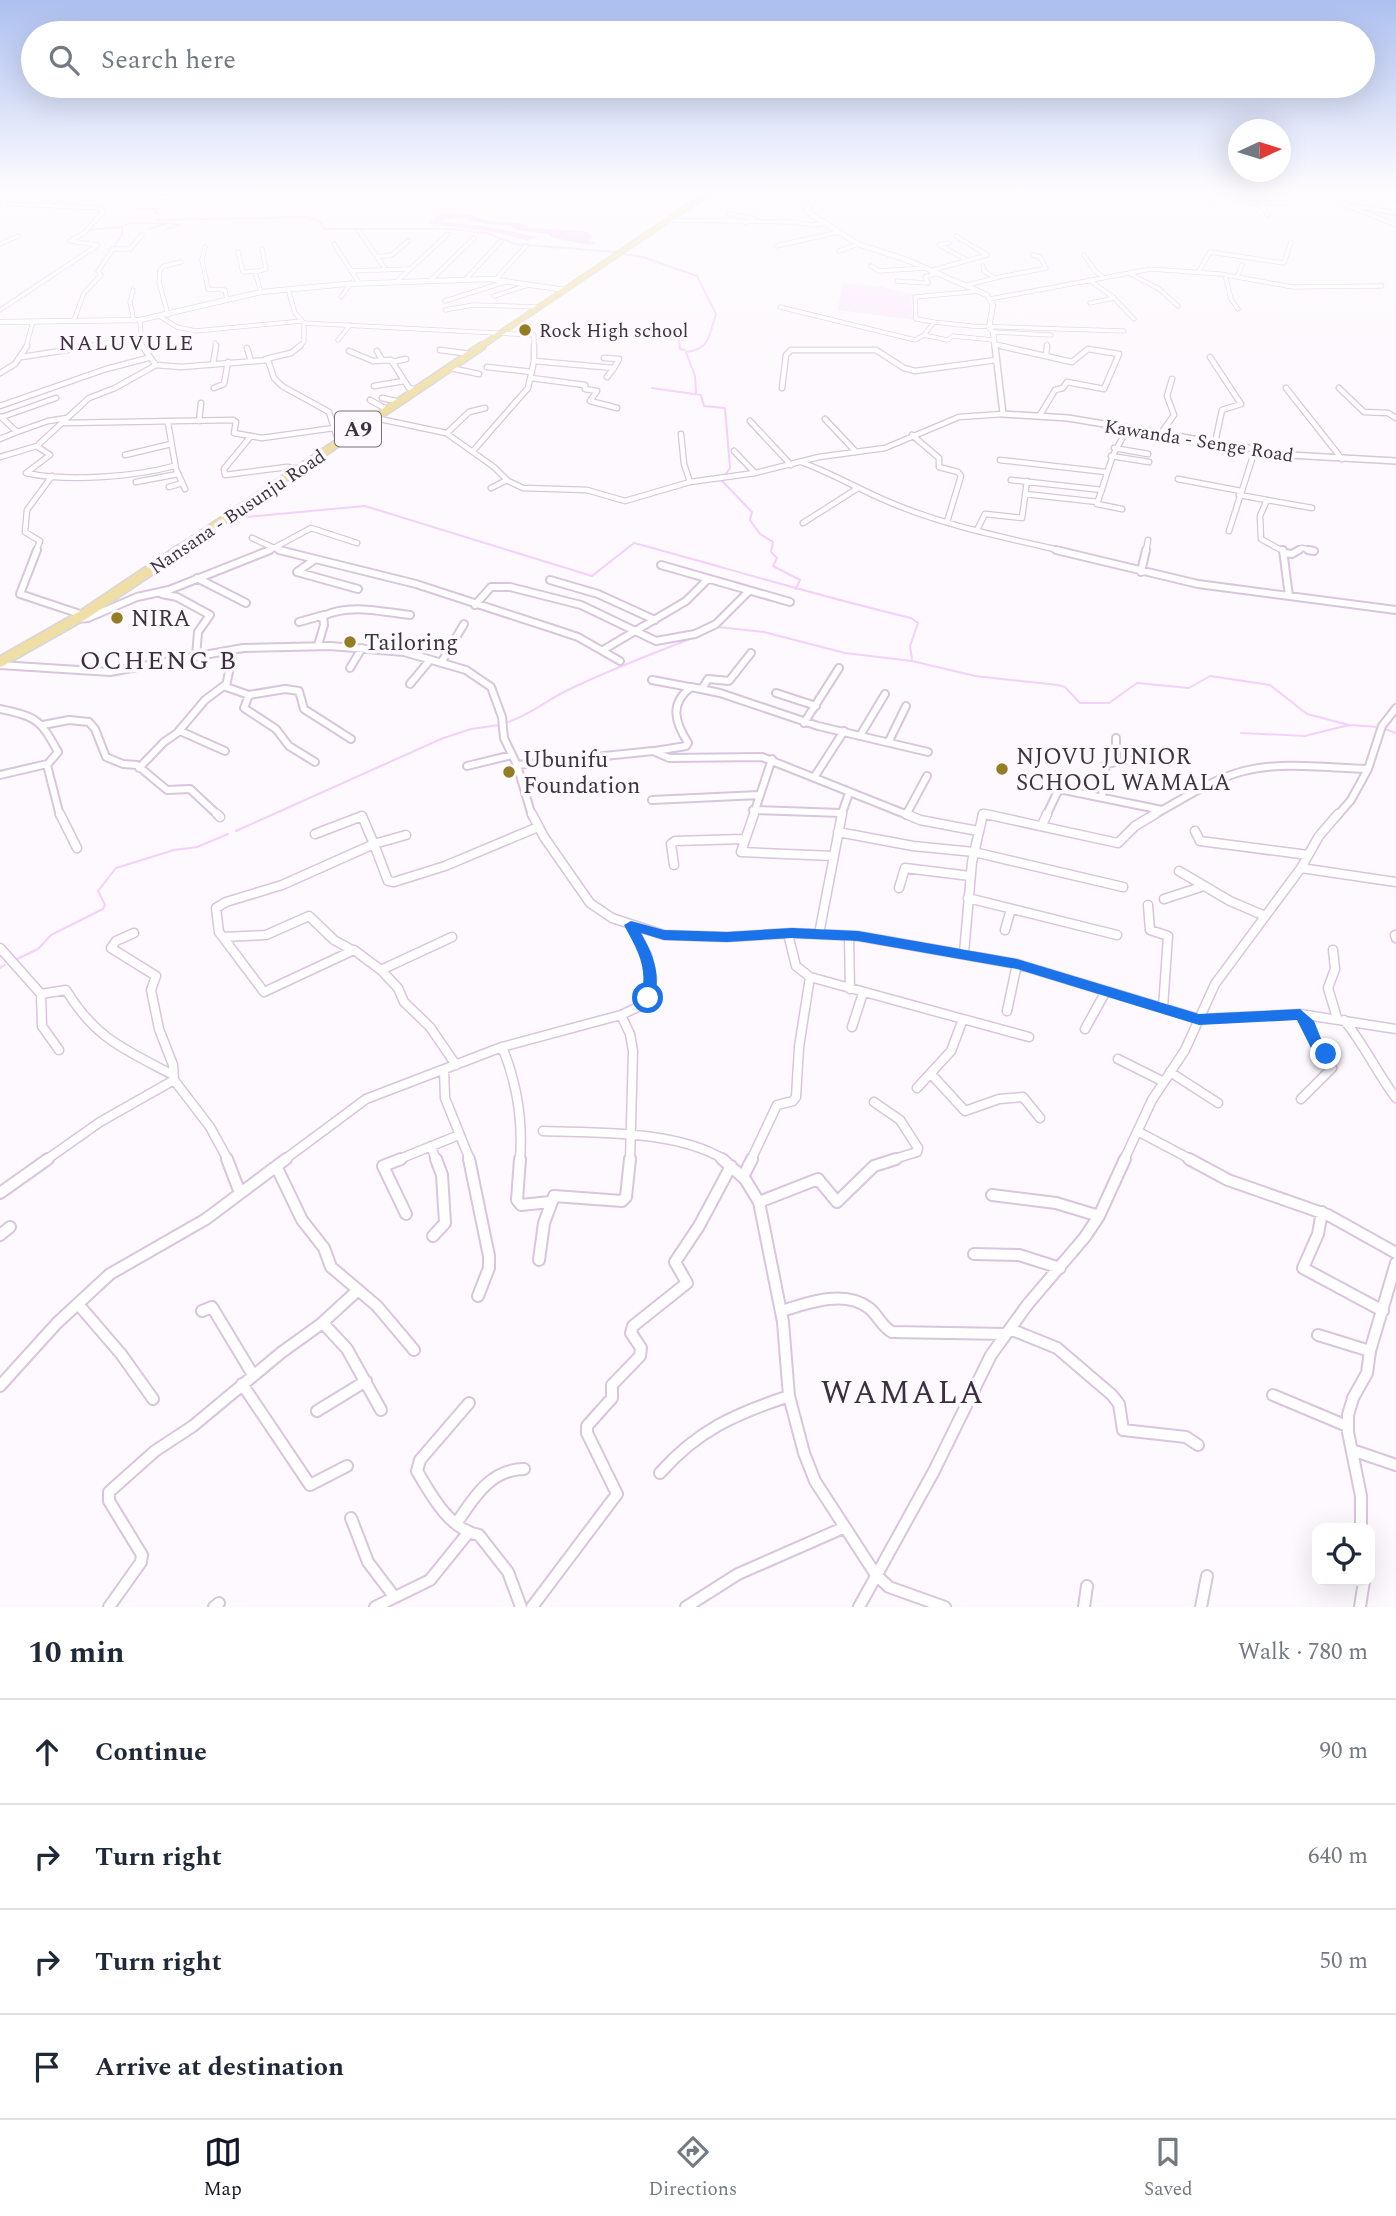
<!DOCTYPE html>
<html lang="en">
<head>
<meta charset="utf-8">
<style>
  body { margin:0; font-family:Spectral,serif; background:#f2f2f3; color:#1f2937 }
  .controls { position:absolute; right:21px; bottom:21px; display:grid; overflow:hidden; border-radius:14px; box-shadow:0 7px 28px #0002 }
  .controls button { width:63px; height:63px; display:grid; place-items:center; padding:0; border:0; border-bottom:2px solid #e0e1e3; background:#fff; color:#1f2937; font:35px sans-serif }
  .compass { position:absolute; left:1228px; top:119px; width:63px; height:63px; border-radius:50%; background:#fff; box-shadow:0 7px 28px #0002; rotate:86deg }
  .stop { position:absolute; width:21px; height:21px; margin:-16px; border:5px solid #1a73e8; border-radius:50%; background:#fff }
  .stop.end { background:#1a73e8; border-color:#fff; box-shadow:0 2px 7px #0008 }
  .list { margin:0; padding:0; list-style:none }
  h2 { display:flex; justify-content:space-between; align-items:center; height:91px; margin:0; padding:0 28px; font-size:30px }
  h2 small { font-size:23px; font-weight:400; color:#747a83 }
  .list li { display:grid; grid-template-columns:46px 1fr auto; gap:21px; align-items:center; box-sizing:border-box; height:105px; padding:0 28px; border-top:2px solid #e0e1e3 }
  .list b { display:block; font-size:26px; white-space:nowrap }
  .list em { font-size:23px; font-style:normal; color:#747a83 }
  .icon { flex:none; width:38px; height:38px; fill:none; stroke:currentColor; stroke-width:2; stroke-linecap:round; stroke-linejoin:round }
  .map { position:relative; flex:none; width:1396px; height:1607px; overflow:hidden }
  .search { position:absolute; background:#fff; box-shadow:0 7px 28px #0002; left:21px; right:21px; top:21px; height:77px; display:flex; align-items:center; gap:18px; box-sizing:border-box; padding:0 24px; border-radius:38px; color:#747a83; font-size:26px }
  .sheet { height:511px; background:#fff }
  nav { display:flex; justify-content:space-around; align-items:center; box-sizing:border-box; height:98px; border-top:2px solid #e0e1e3; background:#fff; font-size:19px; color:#747a83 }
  nav a { display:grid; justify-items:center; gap:4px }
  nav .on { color:#111827 }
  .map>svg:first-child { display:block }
  .built { fill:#faeafd }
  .water { fill:#f4d1fc }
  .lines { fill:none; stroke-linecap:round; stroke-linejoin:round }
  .stream { stroke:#f4d1fc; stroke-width:2 }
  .minor-far4-casing { stroke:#d9c5dd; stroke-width:5 }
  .minor-far3-casing { stroke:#d9c5dd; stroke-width:7 }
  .minor-far2-casing { stroke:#d9c5dd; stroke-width:10 }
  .minor-far1-casing { stroke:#d9c5dd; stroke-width:11 }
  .minor-casing { stroke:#d9c5dd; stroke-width:14 }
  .tertiary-far1-casing { stroke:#d9c5dd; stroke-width:6 }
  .tertiary-casing { stroke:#d9c5dd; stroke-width:8 }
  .primary-far2-casing { stroke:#d8d6d8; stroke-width:7 }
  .primary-far1-casing { stroke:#d8d6d8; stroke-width:10 }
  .primary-casing { stroke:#d8d6d8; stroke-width:13 }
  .minor-far4 { stroke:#fff; stroke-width:3.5 }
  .minor-far3 { stroke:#fff; stroke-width:4.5 }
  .minor-far2 { stroke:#fff; stroke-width:6 }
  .minor-far1 { stroke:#fff; stroke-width:8 }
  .minor { stroke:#fff; stroke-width:10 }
  .tertiary-far1 { stroke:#fff; stroke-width:4.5 }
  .tertiary { stroke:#fff; stroke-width:5 }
  .primary-far2 { stroke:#efdfa6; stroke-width:5 }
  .primary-far1 { stroke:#efdfa6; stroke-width:7 }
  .primary { stroke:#efdfa6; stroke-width:10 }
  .route { fill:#1a73e8 }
  .poi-dot { fill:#957d25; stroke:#fdf9fe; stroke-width:2.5 }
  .labels { text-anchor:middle; stroke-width:7; stroke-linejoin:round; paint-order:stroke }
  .far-poi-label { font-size:19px; fill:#3c343e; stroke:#fdf9fe; text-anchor:start }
  .far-street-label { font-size:19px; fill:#3c343e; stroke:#fdf9fe }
  .far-quarter-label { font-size:21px; letter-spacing:2px; fill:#3e2e41; stroke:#fdf9fe }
  .shield { fill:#fdf9fe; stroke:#766f78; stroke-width:2 }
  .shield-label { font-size:21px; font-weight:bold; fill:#3c343e }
  .poi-label { font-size:23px; fill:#3c343e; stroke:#fdf9fe; text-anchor:start }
  .quarter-label { font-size:26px; letter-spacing:2px; fill:#3e2e41; stroke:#fdf9fe }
  .near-quarter-label { font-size:32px; letter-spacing:2px; fill:#3e2e41; stroke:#fdf9fe }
</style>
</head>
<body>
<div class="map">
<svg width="1396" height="1607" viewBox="0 0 1396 1607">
  <rect width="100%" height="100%" fill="#fdf9fe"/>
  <path class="built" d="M842,283L883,287L916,295L911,302L914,320L838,310Z"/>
  <path class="water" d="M445,213L470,215L493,222L519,223L530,228L584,231L593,236L590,241L596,243L588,245L550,237L548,234L518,230L509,225L483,224L461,217L443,220L445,222L490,227L537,237L528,241L493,232L430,224L434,217Z"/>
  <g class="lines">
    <path class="stream" d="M137,209H159L155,212L159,214
      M156,220L306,217L318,220L325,229H452L487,233L515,244L615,252
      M167,229L179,225L169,223
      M88,230L120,227
      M113,248L122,235V227L129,223H167L150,229
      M623,254L643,257L697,276L716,314C709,335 710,350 686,352
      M660,336L679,340L680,349L685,350
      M686,352L695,376L696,393
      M652,388L701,395L704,406L725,408L730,468L725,475
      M721,480L752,512L750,520L760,534L773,542L771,552L777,558L773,566L800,580L796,589
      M246,517L365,506L592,576L634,543C727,568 818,596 911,618L918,623L910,646L912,659
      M718,627L764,632L845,653L912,661L975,676L1058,685L1065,687L1080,703H1109L1137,683L1189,688L1210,676L1270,685L1307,714L1349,725
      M508,722C530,715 548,699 570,689C611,669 655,653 697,636
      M1385,729L1396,733
      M1241,733L1305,736L1349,725L1378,727
      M236,831L441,739L471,729L499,725
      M17,959L38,949L51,935L103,909L105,905L98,891L116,868L174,850L197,847L228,834
      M0,968L5,965"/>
    <defs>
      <path id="minor-far4" d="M138,190V194L172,198
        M642,190H658
        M1251,190L1268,215
        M1326,190L1341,203L1396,225
        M240,197L249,190
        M1336,198L1375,195L1396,199
        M1215,201L1217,190
        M1261,202L1285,203L1277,190
        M45,204L80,190
        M1355,206L1396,213
        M729,214L753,218L746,223
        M668,220L792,222L814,225L827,223
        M359,231L386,270
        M949,243L939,245L967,260
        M0,244L18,236
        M334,244L359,283
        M776,246L839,232
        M205,247L202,260L208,289L225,290L227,300
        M839,251L858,244
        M238,252L243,272L256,271
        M1084,255L1095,271L1103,277
        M377,257L392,255L408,241
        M871,266L879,271L926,268
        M933,270L987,255L956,236
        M351,271L409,269
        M1199,271L1210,252L1284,263L1291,242
        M1129,273L1159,289L1178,306
        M1225,275L1231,299L1238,309
        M1237,277L1242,265
        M995,278L1046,268L1040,257L1033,255
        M496,279L526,246
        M465,280L501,241
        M1089,280L1113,297L1134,319
        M430,281L474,238
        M897,281L928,283L925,277L938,273
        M396,282L448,234
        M968,285L995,278L984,271L983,266
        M288,289L295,313L304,323V342L298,347
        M133,290L130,302L134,321
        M261,292L255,272L266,269L262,249
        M494,296L528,285
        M341,297L351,283
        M990,299L1151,269L1220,274L1293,287L1382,286
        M445,301L508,281
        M1090,303L1114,298
        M780,307L915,340L924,335L934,322L971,326L1124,331
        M0,310L98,245L70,241L84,233L103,212L101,208L9,204
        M445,310L473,305L539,307
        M168,315L159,282L160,270L164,266L181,262
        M159,316L177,327L196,331L302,321
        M74,320L84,293L101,275L98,271L113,249H130L142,235
        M140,320L142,347
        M934,322L916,319L915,297L980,291
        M304,323L534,335V347
        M993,332L1051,335
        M924,335L947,340L953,336L993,340
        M338,340L350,325
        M215,343L216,347
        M994,344L1009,347
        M26,347L33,321
        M81,347L139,338
        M1047,347V344"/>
      <path id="minor-far3" d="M142,346L156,365L181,367L268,360L274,378L282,386L329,412L339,443
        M1001,346L1072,362L1088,349L1119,354L1104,389L1067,382L1063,388L1055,390L1040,415
        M247,348L251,361
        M440,350L470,354
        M349,351L373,361L391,360L409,388L416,390
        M377,351L382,360
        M1046,356L1047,346
        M22,357L92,346
        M1210,357L1241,404L1222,410L1215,443
        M604,358L619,359L614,368
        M266,359L291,353L300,346
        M534,361L614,368L607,377
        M392,362L406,359
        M213,364L216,346
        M156,365L115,388L89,398L39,444L38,447L50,455L26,473C67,482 134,477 174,466
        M487,367L532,372
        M450,368L479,374
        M0,373L15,364L27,346
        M531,378L585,385V389L597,391L590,401L617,408
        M374,386L404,381
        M214,388L224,384L228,362
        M782,388L786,355L791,350H876L904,368L915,371L996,360
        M1286,388L1342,459
        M1339,388L1364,412L1388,413L1396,418
        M382,398L400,402
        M370,400L388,410
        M0,406L106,369L148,358
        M2,417L56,398
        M375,418L446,433L494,467L508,481L523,488L587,490L625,501L690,482L755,473L819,457L885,448L959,417L1003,414
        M825,419L856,452
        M199,421L201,403
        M750,421L791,465
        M64,423L233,420L236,422L234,433L262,438L334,428
        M168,423L176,469L185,489
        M17,432L48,421L67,418
        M447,433L469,412L485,408
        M1161,433L1174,415L1167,396L1172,379
        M681,434L684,464L690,482
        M912,435L939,458V467L958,472L961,476L947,522
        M251,436L224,469L225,475L287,467L301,469
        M0,439L17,432L1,417
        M1114,448L1148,454
        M473,451L528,388L534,361V346
        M734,451L755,473
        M125,455L171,444
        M1111,456L1149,462
        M0,457L37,446
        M1000,460L1106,472
        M801,462C829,472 853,486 880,498C937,524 1002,537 1063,551
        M1178,479L1241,491
        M1011,480L1102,490
        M136,482L178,474
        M169,487L179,484
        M491,488L507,480
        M1025,494L1098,502
        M1239,495L1312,508
        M1267,500L1260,516L1261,539L1283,551
        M1122,509L1097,504L1113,455L1128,428
        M803,523L858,488
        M977,530L985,514L1022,518L1027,481
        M1229,531L1255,450
        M252,538L274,548L311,528L357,543
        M36,551L40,541L25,532L27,510L52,476
        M266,551L274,548L285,551
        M1146,551L1148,540
        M1297,551L1302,548L1314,551"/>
      <path id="minor-far2" d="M37,550L20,594L83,615
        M279,550L416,584L551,628L578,637L620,661
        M1056,550L1198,584L1396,610
        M1283,550L1289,596
        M1308,550L1314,551
        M1284,553L1292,554L1299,550
        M314,560L297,572L358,589
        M661,565L790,602
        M1141,572L1146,550
        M197,578L246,603
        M550,580L598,594L655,620
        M162,594L177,597L210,615L198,632L196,657
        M475,605L491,587H510L581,605L656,641L695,634L716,624L749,591
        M77,619L88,618L137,597L169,590L270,550
        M299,622L324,615
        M318,645L324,625L323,616C351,603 381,612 410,615
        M233,650L226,687L249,695L244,708L276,729L289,746L315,762
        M603,650L686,601L708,579
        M441,663L464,624
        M0,665L110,672L243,648L330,646L404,652L466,670L491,687L502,717L504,738L517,765L532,816
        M350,668L362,648
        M652,680L689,687
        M410,684L430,660
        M702,689L708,679L729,681L751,653
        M776,693L816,706
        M249,695L285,689L299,691L304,709L351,739
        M0,709C37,717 40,719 58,752L47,765L60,816
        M804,723L839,668
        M43,725L69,720L89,722L95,729L106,757L123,764L137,765L167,790L190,789L219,816
        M178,732L205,700L225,685
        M861,734L885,694
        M889,741L906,706
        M655,751L686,746L688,743C675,722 669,704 691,687L720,693L818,726L928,752
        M517,765L653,751L669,758L762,757L910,816
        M467,766L512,755
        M139,768L164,742L180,731L225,751
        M0,775L47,764
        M815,776L844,731
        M1102,798L1106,764L1116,762V738
        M652,800L759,795
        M753,810L842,813
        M906,815L927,776
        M753,816L772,759
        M841,816L849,793
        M982,816L983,814L993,816
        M1046,816L1059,789L1162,810
        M1152,816C1181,800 1212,779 1244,771C1283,761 1328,768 1368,769
        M1337,816L1351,800L1368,769L1382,726L1396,708"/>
      <path id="minor-far1" d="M60,814L77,848
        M217,814L220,817
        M532,814L544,837L590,903L612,918L664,935L727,937L792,933L858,936L1017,964L1199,1019L1300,1014L1396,1029
        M754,814L741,852L833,856
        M906,814L920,820L978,831
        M985,814L1118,843L1135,826L1155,814
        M1042,825L1047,814
        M1195,831L1200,841L1308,855
        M838,832L913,846L974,852L1123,887
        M315,834L362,816L374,844L406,835
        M674,865L671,844L675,841L743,839
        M1301,868L1396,882
        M1179,871L1230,901L1265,916
        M899,888L905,868L970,876
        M968,898L1117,935
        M1164,899L1204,886
        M1148,905L1150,930L1168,936L1163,1008
        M1005,930L1011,909
        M134,933L116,941L111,948L156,976L151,990L159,1029L173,1065L174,1080L210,1127L228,1160
        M788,934L796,966L810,977L963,1019L951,1051L917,1088
        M819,934L842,814
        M1395,935L1396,938
        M849,936L850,989
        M223,937L266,935L309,916L334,940L352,950
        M0,948L41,994L66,990C96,1039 124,1049 173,1075
        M1333,950L1335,969L1328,988L1337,1018
        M964,953L972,862L983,814
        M381,970L452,937
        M41,994L42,1026L59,1050
        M1007,1011L1017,964
        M1300,1014L1332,1068L1301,1099
        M621,1015L630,1034L633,1051L630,1160
        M963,1019L1029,1037
        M1344,1020C1364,1044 1377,1073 1396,1098
        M852,1027L863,993
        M1085,1029L1106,991
        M502,1047C517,1083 523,1121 520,1160
        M1118,1059L1164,1082
        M456,1065L430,1027L404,1002L398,988L381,970L354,950L264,992L219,932L216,908L226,902L282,885L374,844L388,881L394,882L445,866L538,827
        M444,1070L445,1098L470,1160
        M1170,1072L1218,1103
        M932,1075L965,1111L999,1099L1023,1097L1040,1118
        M874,1102L900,1120L918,1148L917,1152L891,1160
        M543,1131C598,1133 677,1130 725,1160
        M1139,1132L1192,1160
        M431,1146L436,1160
        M46,1160L100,1122L174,1080
        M284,1160L366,1099L502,1047L621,1015L642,1005L651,990L652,978L647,955L631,925
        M397,1160L459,1135
        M751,1160L777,1105L793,1101L796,1097L799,1047L810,977
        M1124,1160L1152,1100L1185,1050L1215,984L1301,868L1319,836L1338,814"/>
      <path id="minor" d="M227,1159L240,1193
        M401,1159L383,1166L406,1214
        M469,1159L489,1256V1268L478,1296
        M520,1159L517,1200L521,1205L550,1202
        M722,1159L745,1179L759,1202L783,1322L789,1396L804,1453L815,1481L876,1575L889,1587L945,1607
        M1189,1159L1228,1180L1328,1215L1396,1253
        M277,1168L302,1220L324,1248L331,1267L377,1306L414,1350
        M743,1177L752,1159
        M0,1193L48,1159
        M992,1195L1056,1203L1099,1216
        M759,1202L818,1179L837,1202L874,1166L896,1159
        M1322,1212L1318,1234L1303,1268L1383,1311
        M0,1235L10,1227
        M433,1236L445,1223L442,1175L436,1159
        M974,1254L1019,1255L1060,1268
        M539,1260L544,1223L554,1196L622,1201L626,1197L630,1159
        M78,1304L121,1354L153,1399
        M202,1311L212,1307L253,1375
        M782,1311C807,1303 845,1289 869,1308C878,1315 881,1326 892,1332L1006,1334
        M323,1323L347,1349L381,1410
        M1010,1329L1057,1348L1112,1395L1119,1404L1123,1430L1186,1437L1198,1445
        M1318,1335L1370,1351
        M242,1384L310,1485L347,1466
        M0,1386L57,1323L110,1274L206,1219L286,1159
        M1273,1395L1347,1426
        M469,1403L420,1460L417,1471C431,1495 450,1530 479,1535L508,1572L521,1607
        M317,1411L366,1381
        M1352,1450L1396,1465
        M660,1473C698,1430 735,1414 789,1396
        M351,1518L368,1562L393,1595
        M456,1524C473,1499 490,1469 524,1469
        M1361,1528V1496L1348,1432V1415L1353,1398L1367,1373L1370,1351L1396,1263
        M109,1607L141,1562L142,1555L109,1501V1492L155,1451L193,1426L282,1352L321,1324L358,1290
        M214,1607L219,1603
        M375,1607L430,1580L468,1533
        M532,1607L617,1494L587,1433V1426L612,1398V1385L640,1356L641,1348L631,1333L633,1326L687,1283L675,1262L699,1226L731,1166
        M686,1607L738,1574L843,1528
        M859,1607L934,1471L991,1355L1028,1304L1085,1237L1099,1216L1125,1159
        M1084,1607L1087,1586
        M1201,1607L1207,1576
        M1360,1607L1364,1581"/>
      <path id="tertiary-far1" d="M809,190L814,200L807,209L809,213L858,244L907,260L987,295L993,305L989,327L993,332L995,347
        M0,322L140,320L261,292L346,284L489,279L565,290"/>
      <path id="tertiary" d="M995,346L1003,414L1068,418L1290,455L1396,461"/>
      <path id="primary-far2" d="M480,347L713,190"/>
      <path id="primary-far1" d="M177,551L482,346"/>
      <path id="primary" d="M0,662L83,615L180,550"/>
    </defs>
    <use href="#minor-far4" class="minor-far4-casing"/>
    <use href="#minor-far3" class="minor-far3-casing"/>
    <use href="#minor-far2" class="minor-far2-casing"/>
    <use href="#minor-far1" class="minor-far1-casing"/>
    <use href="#minor" class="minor-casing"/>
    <use href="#tertiary-far1" class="tertiary-far1-casing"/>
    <use href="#tertiary" class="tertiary-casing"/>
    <use href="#primary-far2" class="primary-far2-casing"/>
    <use href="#primary-far1" class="primary-far1-casing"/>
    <use href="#primary" class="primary-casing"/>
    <use href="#minor-far4" class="minor-far4"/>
    <use href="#minor-far3" class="minor-far3"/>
    <use href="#minor-far2" class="minor-far2"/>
    <use href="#minor-far1" class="minor-far1"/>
    <use href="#minor" class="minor"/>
    <use href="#tertiary-far1" class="tertiary-far1"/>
    <use href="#tertiary" class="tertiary"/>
    <use href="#primary-far2" class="primary-far2"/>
    <use href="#primary-far1" class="primary-far1"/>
    <use href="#primary" class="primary"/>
  </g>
  <linearGradient id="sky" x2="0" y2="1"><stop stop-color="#adc0f0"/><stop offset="0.46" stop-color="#fefcff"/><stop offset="1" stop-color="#fefcff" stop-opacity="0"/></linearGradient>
  <rect width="1396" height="415" fill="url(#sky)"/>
  <path class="route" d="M631,921L664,930L727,932L792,928L858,931L1017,959L1199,1014L1300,1009L1314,1021L1322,1041L1333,1054L1331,1058H1321L1311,1048L1297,1020L1199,1025L1017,969L858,941L792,938L727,942L664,940L641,933C654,956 660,972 655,998L648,1004L641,998C648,967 639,953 624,925Z"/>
  <g class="poi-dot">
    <circle cx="525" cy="330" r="7"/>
    <circle cx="117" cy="618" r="7"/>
    <circle cx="350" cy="642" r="7"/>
    <circle cx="1002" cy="769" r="7"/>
    <circle cx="509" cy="772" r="7"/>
  </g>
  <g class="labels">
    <g class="far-poi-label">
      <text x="539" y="337">Rock High school</text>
    </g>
    <g class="far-street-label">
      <text transform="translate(1199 440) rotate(9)" y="7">Kawanda - Senge Road</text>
      <text transform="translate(237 511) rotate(-34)" y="7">Nansana - Busunju Road</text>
    </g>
    <g class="far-quarter-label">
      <text x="127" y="350">NALUVULE</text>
    </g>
    <rect class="shield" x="335" y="411.5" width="46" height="35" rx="5"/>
    <g class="shield-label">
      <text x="358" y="436">A9</text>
    </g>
    <g class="poi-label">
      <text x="131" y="626">NIRA</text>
      <text x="364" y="650">Tailoring</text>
      <text x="1016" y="764">NJOVU JUNIOR<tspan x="1016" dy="26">SCHOOL WAMALA</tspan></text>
      <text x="523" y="767">Ubunifu<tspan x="523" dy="26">Foundation</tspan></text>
    </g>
    <g class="quarter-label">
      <text x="159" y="669">OCHENG B</text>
    </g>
    <g class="near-quarter-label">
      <text x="903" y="1403">WAMALA</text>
    </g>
  </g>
</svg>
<div class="controls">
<button><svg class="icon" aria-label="locate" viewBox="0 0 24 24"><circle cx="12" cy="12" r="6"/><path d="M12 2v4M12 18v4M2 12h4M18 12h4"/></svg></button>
</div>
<svg class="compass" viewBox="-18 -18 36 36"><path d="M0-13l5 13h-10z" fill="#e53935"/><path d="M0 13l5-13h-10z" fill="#747a83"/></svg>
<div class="stop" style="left:648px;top:998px"></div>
<div class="stop end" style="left:1326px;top:1054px"></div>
<div class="search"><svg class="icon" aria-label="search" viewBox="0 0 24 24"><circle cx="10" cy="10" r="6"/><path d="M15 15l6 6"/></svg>Search here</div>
</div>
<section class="sheet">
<h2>10 min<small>Walk · 780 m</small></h2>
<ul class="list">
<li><svg class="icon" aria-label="ahead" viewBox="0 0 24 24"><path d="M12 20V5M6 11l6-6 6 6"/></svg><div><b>Continue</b></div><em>90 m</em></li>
<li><svg class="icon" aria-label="right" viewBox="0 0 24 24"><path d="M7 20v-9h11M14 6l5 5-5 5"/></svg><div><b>Turn right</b></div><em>640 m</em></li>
<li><svg class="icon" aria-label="right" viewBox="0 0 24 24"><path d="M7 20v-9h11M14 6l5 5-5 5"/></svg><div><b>Turn right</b></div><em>50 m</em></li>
<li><svg class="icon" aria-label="arrive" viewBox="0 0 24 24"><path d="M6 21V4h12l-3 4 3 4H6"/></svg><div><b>Arrive at destination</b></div></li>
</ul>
</section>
<nav>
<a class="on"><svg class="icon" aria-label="map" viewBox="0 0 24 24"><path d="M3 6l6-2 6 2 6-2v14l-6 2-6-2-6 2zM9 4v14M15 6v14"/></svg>Map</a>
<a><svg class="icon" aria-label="directions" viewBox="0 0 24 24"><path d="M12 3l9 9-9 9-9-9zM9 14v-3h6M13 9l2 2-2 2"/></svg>Directions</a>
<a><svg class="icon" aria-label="saved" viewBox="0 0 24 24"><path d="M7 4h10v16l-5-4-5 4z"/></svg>Saved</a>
</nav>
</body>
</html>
